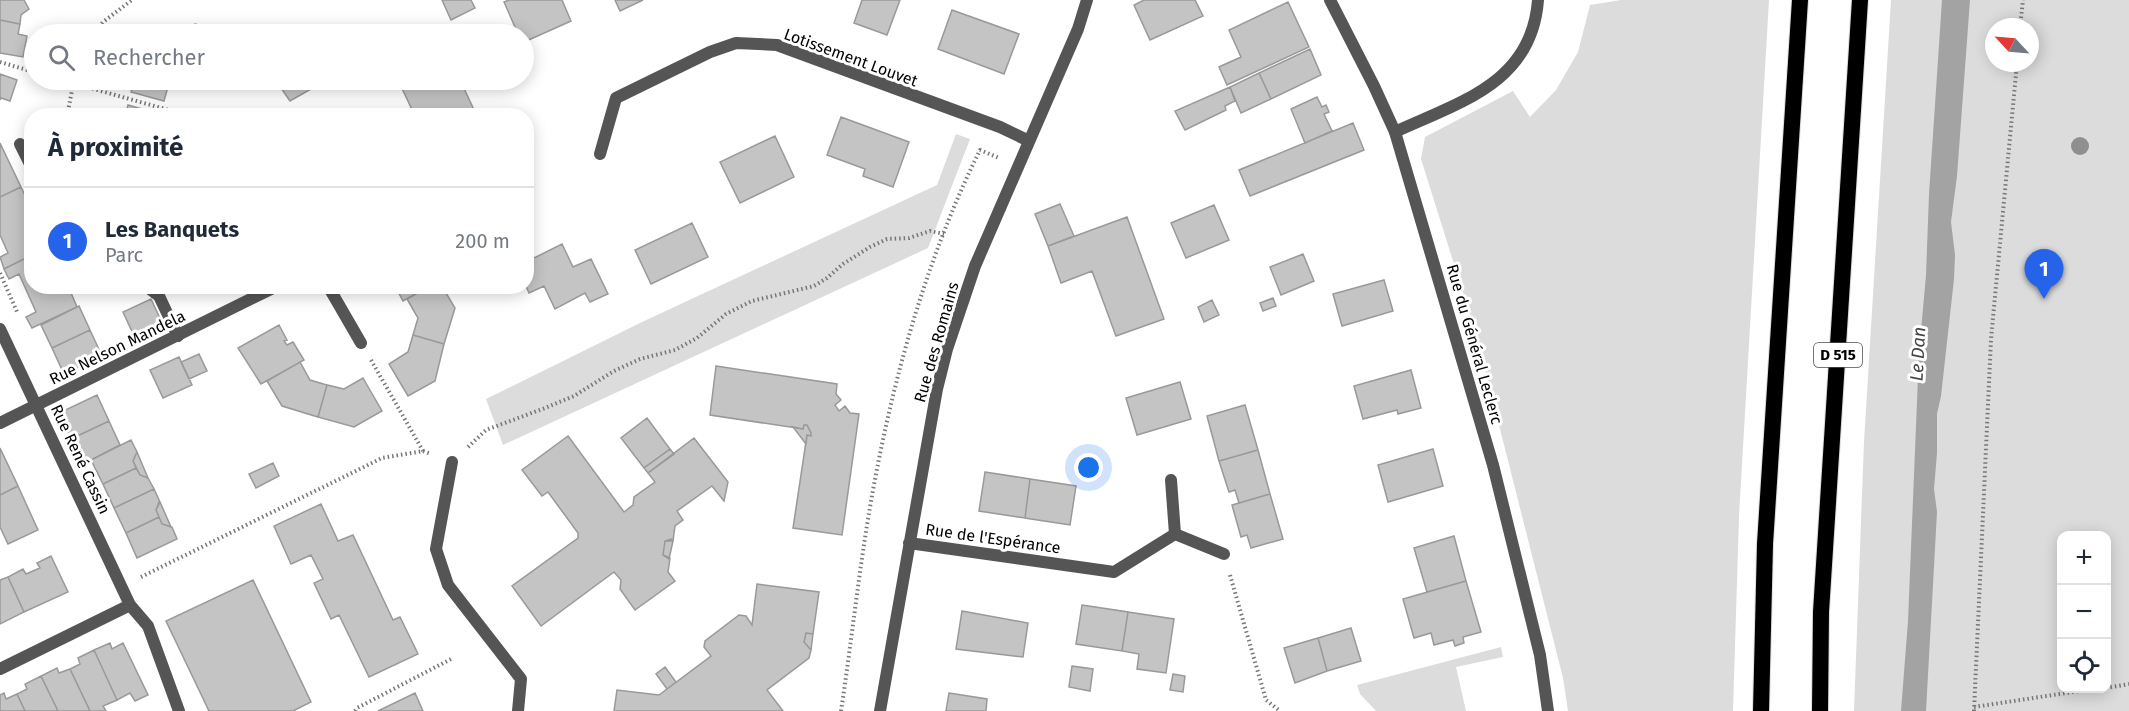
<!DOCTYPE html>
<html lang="fr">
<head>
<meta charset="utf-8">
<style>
  body { margin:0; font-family:"Fira Sans",sans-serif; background:#f2f2f3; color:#1f2937 }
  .controls { position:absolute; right:18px; bottom:18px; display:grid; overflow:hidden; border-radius:12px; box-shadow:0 3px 15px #0003 }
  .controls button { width:54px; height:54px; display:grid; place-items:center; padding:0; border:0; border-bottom:2px solid #e0e1e3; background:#fff; color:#1f2937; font:30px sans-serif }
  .compass { position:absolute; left:1985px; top:18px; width:54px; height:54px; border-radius:50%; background:#fff; box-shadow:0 3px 15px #0003; rotate:296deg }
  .you { position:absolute; left:1089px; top:468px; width:21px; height:21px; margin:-15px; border:4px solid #fff; border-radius:50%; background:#1a73e8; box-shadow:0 0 0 9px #1a73e833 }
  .badge { display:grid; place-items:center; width:39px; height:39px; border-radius:50%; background:#2563eb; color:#fff; font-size:20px; font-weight:700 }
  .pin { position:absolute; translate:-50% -50px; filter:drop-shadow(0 2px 3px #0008) }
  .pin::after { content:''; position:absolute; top:32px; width:21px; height:18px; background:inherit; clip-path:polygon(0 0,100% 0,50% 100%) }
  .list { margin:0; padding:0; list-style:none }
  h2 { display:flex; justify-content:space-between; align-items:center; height:78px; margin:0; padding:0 24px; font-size:26px }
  h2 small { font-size:20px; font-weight:400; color:#747a83 }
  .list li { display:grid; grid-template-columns:39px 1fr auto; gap:18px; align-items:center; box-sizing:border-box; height:108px; padding:0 24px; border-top:2px solid #e0e1e3 }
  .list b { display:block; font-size:22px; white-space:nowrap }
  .list p { margin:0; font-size:20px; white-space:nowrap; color:#747a83 }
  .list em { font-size:20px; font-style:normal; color:#747a83 }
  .icon { flex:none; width:33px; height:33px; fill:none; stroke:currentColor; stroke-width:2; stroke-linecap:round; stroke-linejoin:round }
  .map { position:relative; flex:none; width:2129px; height:711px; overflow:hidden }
  .search { position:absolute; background:#fff; box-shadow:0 3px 15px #0003; left:24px; top:24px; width:510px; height:66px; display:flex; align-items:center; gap:15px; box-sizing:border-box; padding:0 21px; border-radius:33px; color:#747a83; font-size:22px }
  .panel { position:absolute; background:#fff; box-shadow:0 3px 15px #0003; left:24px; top:108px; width:510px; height:186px; border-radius:24px }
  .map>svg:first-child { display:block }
  .green { fill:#dcdcdc; fill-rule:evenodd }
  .water { fill:#a3a3a3 }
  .building { fill:#c4c4c4; stroke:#999; stroke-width:1.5 }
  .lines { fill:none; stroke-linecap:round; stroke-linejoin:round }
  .trunk-casing { stroke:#dbdbdb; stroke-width:18 }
  .path { stroke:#777; stroke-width:4; stroke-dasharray:1.5 3; stroke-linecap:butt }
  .service { stroke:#555; stroke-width:12 }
  .minor { stroke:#555; stroke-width:12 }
  .tertiary { stroke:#555; stroke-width:12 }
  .trunk { stroke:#000; stroke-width:16 }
  .tree { fill:#8f8f8f }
  .labels { text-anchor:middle; stroke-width:6; stroke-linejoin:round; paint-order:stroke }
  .shield { fill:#fff; stroke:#4c4c4c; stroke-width:1.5 }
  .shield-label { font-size:15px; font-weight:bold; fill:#000 }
  .street-label { font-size:16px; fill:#000; stroke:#fff }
  .water-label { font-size:18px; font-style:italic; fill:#444; stroke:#fff }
</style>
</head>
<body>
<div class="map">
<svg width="2129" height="711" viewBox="0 0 2129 711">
  <rect width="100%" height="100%" fill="#fff"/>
  <path class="green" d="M1621,0H1769L1739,516L1733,711H1568L1563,678L1476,334L1421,159L1425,137L1513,91L1530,117L1556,90L1578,52L1590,5Z
    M1891,0H2129V711H1854L1864,442ZM1994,27H2030V63H1994ZM2062,536H2106V688H2062Z
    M956,134L970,139L928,248L503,445L486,399L642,322L937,185Z
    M1501,647L1503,657L1456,667L1466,711H1376L1360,694L1357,685Z"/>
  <path class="water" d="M1942,0H1970L1957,176L1951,222L1955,255L1954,279L1941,396L1937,414V453L1934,489L1937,512L1926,711H1901L1908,621L1919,353L1926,275L1929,194Z"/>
  <path class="building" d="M0,0H24L29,9L21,15L20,24L0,20Z
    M442,0H471L475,8L451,20Z
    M509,0H562L571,21L524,42V34H518L504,2Z
    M615,0H643L620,11Z
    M862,0H900L887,35L854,23Z
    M1144,0H1195L1203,16L1150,40L1134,5Z
    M1288,2L1309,47L1227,85L1219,67L1241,57L1229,30Z
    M952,10L1019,34L1004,74L938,49Z
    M0,20L20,24L18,34L27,36L23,57L0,53Z
    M195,24L230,34H177Z
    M233,25L255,32V34H258H230Z
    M1310,49L1321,75L1271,99L1259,73Z
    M1259,73L1271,99L1241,113L1230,87Z
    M0,74L17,80L10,101L1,98L0,100Z
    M135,80H175L169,83L164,101L131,92Z
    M262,80H324L325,81L290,101L281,88L261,82Z
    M398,80H460L476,114L445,116L444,113L439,116H415Z
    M1230,87L1235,101L1225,106L1226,110L1185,130L1175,111Z
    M1317,97L1322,107L1326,105L1329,112L1324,114L1332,131L1305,143L1291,109Z
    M128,105L160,114V116H125Z
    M841,117L909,142L893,187L863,176L865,169L827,155Z
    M1353,123L1364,150L1250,196L1239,170Z
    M775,136L794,177L740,203L720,162Z
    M0,143L21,187L0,197Z
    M21,187L32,210V255L4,269L0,257L8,253L0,235V197Z
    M1060,204L1074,236L1048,246L1035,214Z
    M1214,205L1229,240L1186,258L1171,223Z
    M1127,217L1164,319L1116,336L1092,271L1061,283L1048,246Z
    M692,223L708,257L651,284L635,250Z
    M562,244L573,267L591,259L608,294L590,302L585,293L555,309L544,286L529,293L526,286V262Z
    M1303,254L1314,281L1281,295L1270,267Z
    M32,255V286H68L77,307L32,328L26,317L36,312L19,274L9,279L4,269Z
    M1384,280L1393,311L1342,326L1333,294Z
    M395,286H430L403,301Z
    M430,286H442L455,308L444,344L413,335L418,318L407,299Z
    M1273,298L1276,306L1263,311L1260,303Z
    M151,299L164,327L136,340L123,312Z
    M1212,300L1219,315L1204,322L1198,307Z
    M79,306L90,330L52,348L41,325Z
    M279,325L287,340L284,341L287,345L293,342L304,360L261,384L238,348Z
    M90,330L102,356L64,374L52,348Z
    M413,335L444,344L435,381L408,396L389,364L408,352Z
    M199,354L207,371L189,379L181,362Z
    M179,357L192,385L163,398L150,370Z
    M300,362L310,380L327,385L318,417L282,406L267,381Z
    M716,366L837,384L836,394L841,400L835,405L839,411L845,406L850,413L859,414L842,535L793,528L807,435L811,436V433L807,425H804L803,429L710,415Z
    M1411,370L1421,408L1398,414L1397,410L1363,419L1354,386Z
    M363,378L382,411L354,427L318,417L327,385L344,389Z
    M1180,382L1191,419L1137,435L1126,398Z
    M97,395L109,421L71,439L59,413Z
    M1245,405L1258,450L1219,461L1207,416Z
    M647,418L670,449L644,468L621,438Z
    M109,421L120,445L83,464L71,439Z
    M804,425H807L811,433V436L807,435L806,444L793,427L803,429Z
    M568,436L624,512L633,505L634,497L655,482L648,473L694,438L728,482L724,501L712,486L677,511L683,520L675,526L673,541H665L663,555L670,558L668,572L675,581L635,610L620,589L621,580L614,572L541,626L512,586L578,538V533L548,492L542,496L522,470Z
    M131,440L137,452L133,461L136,468L103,484L91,460Z
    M0,448L18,486L0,495Z
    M670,449L674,454L648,473L644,468Z
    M1433,449L1443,486L1388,502L1378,465Z
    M1258,450L1270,494L1239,503L1235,490L1229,492L1219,461Z
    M137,452L148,478L140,475L133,461Z
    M273,463L279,476L256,488L249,474Z
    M136,468L140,475L148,478L154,489L114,508L103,484Z
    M985,472L1030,479L1025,518L979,511Z
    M1030,479L1076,486L1070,525L1025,518Z
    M18,486L38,530L8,544L0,527V495Z
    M154,489L160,502L156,510L159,517L126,533L114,508Z
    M1270,494L1283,539L1251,548L1247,535L1241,537L1232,505Z
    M159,502H160L171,527L162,524L156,510Z
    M321,504L338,541L353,535L393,620L400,617L418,654L369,677L339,615L331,619L314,583L323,579L311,555L291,564L274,526Z
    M159,517L162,524L172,527L177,539L137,558L126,533Z
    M1454,536L1466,581L1427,592L1414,548Z
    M671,539L673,541L669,559L663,555L665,541Z
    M51,556L68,592L24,612L8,577L23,569L26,574L40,568L37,563Z
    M8,577L24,612L0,624V580Z
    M253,580L311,702L293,711H209L166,621Z
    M1466,581L1481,632L1463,637L1464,643L1455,646L1453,640L1434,645L1431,633L1414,638L1403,599Z
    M757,584L819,592L813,634L806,633L804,642L811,650L809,658L767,690L783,711H614L617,690L659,695L711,656L704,647L705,641L739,615L746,616L752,625Z
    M1082,605L1128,612L1122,651L1076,644Z
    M962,611L1028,623L1023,657L956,649Z
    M1128,612L1174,619L1166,673L1137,669L1139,654L1122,651Z
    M1351,628L1361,661L1327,671L1318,638Z
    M806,633L813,634L811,650L804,642Z
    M1318,638L1327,671L1295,683L1284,648Z
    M110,643L112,649L123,643L148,695L135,701L130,693L117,700L94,650Z
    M94,650L117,700L103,706L106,711H90L70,669L80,664L78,658Z
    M1072,666L1093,669L1090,691L1069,687Z
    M665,667L676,682L667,689L656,674Z
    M57,668L59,673L70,669L90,711H58L41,676Z
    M1173,674L1185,676L1183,692L1170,690Z
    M41,676L58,711H25L17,694L27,689L25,684Z
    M4,693L6,699L17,694L25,711H0V695Z
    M415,693L423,711H378Z
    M949,693L987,699L986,711H946Z"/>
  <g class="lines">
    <defs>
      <path id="trunk" d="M1761,711L1765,544L1800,0
        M1820,711L1821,612L1860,0"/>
    </defs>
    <use href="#trunk" class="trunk-casing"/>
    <path class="path" d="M2020,27L2023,0
      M93,34L103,22L132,0
      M0,62L34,72
      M62,80L190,116
      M67,116L74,80
      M0,273L18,314
      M371,360L423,451
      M468,447L486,430L545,408L574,396L614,371L640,359L675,350L697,338L726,314L752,301L814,286L827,278L843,264L870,247L887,239L909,238L930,231L944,234
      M1230,575L1266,700L1280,711
      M141,577L382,458L423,451L431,454
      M2106,688L2129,684
      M1974,707L2099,688
      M355,711L357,708L453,658
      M841,711C851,645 858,579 869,513C890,389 924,263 980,150L999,158
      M1974,711L1991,339L2017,63"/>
    <path class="service" d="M1395,132C1460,102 1532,83 1538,0
      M20,144L32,168
      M146,286L159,296L178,336
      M1175,534L1224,554"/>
    <path class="minor" d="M600,154L616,98L710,52L736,43L777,45L1000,127L1029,141
      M328,286L361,343
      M0,329L130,605L148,626L179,711
      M0,423L277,286
      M452,462L436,549L448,585L521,679L518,711
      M909,543L1114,572L1175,534L1171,480
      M0,669L130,605
      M880,711L937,389L947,349L975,266L1078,29L1087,0"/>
    <path class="tertiary" d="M1330,0L1374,86L1395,132L1493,465L1540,655L1548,711"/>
    <use href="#trunk" class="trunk"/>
  </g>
  <circle class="tree" cx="2080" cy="146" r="9"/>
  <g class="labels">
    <rect class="shield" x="1814" y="343" width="48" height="24" rx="4.5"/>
    <g class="shield-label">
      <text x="1838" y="360">D 515</text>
    </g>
    <g class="street-label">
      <text transform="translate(851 57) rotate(20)" y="6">Lotissement Louvet</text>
      <text transform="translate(936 342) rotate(-74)" y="6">Rue des Romains</text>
      <text transform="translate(1475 344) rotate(74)" y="6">Rue du Général Leclerc</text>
      <text transform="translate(117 347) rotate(-26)" y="6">Rue Nelson Mandela</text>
      <text transform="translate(81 459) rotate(65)" y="6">Rue René Cassin</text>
      <text transform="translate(993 538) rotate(8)" y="6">Rue de l'Espérance</text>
    </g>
    <g class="water-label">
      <text transform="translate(1918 354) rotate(-87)" y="6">Le Dan</text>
    </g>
  </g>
</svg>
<div class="controls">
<button>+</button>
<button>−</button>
<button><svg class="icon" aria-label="locate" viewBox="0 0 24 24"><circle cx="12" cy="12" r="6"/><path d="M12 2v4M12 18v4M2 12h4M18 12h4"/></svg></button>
</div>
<svg class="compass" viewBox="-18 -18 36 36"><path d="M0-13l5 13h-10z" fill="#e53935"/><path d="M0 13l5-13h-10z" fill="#747a83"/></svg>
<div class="you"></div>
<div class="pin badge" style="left:2044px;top:299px">1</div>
<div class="search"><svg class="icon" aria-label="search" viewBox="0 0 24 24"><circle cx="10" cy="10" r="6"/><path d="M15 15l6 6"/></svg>Rechercher</div>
<section class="panel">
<h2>À proximité<small></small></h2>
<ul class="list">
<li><span class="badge">1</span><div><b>Les Banquets</b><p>Parc</p></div><em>200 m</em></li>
</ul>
</section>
</div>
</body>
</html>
